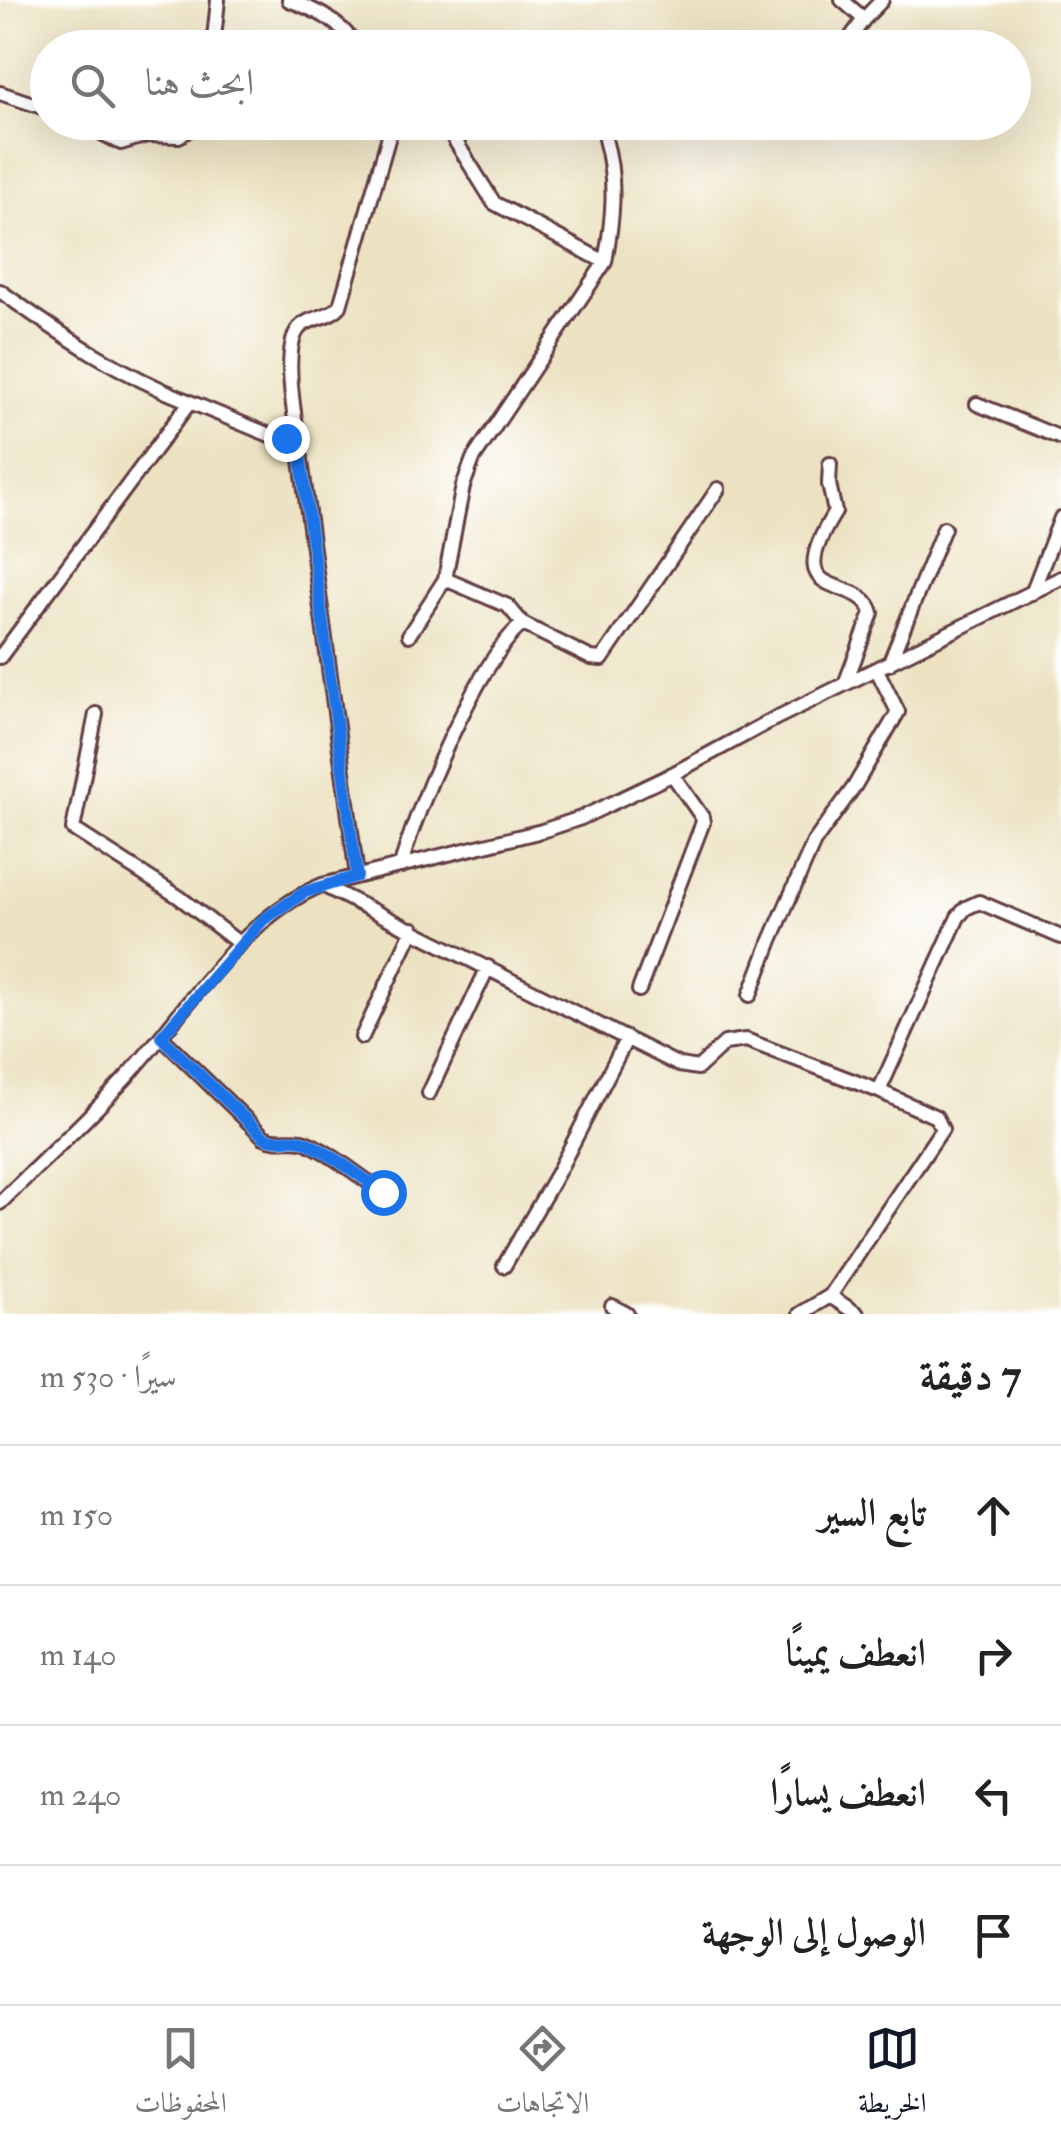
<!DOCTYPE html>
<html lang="ar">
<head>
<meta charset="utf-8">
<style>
  body { margin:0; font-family:"IM FELL Double Pica",Amiri,serif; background:#f6f6f6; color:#222; direction:rtl }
  .stop { position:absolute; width:30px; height:30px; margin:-22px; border:8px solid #1a73e8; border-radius:50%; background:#fff }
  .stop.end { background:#1a73e8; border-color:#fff; box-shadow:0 2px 10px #0008 }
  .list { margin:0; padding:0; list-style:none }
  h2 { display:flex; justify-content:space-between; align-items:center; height:130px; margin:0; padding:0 40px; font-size:42px }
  h2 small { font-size:32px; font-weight:400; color:#767676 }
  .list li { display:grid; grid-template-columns:65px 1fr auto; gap:30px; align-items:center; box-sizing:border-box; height:140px; padding:0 40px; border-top:2px solid #e0e0e0 }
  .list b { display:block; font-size:38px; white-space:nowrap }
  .list em { font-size:32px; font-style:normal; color:#767676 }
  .icon { flex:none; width:55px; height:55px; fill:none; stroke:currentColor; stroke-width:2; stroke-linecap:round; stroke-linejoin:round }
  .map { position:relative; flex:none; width:1061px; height:1314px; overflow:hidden; direction:ltr }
  .search { position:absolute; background:#fff; box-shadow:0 10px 40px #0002; left:30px; right:30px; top:30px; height:110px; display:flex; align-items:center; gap:25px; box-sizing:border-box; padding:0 35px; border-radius:55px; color:#767676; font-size:38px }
  .sheet { height:690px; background:#fff }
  nav { display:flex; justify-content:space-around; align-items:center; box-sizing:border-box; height:140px; border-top:2px solid #e0e0e0; background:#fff; font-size:28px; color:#767676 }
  nav a { display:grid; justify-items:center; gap:5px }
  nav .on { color:#111827 }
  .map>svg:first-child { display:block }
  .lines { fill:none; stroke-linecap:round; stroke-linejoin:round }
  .street-casing { stroke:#623c42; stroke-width:18 }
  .street { stroke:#fff; stroke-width:12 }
  .route { stroke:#1a73e8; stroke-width:12 }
</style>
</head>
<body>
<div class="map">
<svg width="1061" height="1314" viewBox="0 0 1061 1314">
  <rect width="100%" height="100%" fill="#fff"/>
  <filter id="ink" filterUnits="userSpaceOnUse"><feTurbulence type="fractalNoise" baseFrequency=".01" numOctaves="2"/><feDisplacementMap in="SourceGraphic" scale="20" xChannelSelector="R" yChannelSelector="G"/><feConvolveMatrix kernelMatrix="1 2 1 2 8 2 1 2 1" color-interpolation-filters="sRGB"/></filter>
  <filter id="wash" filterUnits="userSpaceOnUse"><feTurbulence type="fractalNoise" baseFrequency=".0048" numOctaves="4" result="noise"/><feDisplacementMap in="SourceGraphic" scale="40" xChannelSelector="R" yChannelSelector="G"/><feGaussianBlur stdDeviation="2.25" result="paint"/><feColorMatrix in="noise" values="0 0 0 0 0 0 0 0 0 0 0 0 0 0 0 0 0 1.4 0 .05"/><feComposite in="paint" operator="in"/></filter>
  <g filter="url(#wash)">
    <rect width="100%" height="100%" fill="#ece2c1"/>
  </g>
  <g filter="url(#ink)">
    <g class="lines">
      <defs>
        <path id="street" d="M289,0C318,11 340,21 358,48
          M842,0L864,19L882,0
          M213,48L218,0
          M843,48L864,19
          M0,93L48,109
          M80,122L121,143L147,135L179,136L201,122
          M605,262C613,219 617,181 605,139
          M0,291C61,335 120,374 190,402
          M977,404L1061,438
          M298,438L357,876
          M830,464L829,484L835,512C776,607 861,572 872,613L845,684
          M1032,593L1061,518
          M523,624L591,658L602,659L718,489
          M409,635L445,579
          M0,657L190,402L272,436L298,438C294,414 282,348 299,328C310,316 329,319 340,306L393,122
          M889,664L944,528
          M96,714L73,829L179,897L240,944
          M401,866C413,815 482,653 523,624L508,606L445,579L463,486L473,459L605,262L494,203L451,134L437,122
          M322,885L679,1065L698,1068L725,1043L746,1040L879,1091
          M639,990L703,822L702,817L672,774
          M750,995L771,940L814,842L854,787L898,712L877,670
          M161,1037L264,1137C278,1144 288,1138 302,1141C322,1146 364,1180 383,1192
          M362,1037L413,929
          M429,1093L488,967
          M0,1203C44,1159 90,1118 131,1072C188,1009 242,917 322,885L542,831L581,818L667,777L774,719L1061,578
          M504,1266L557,1174L627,1038
          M612,1306L627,1314
          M800,1314L830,1296
          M857,1314L830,1296L942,1129L936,1117L879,1091L958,917L966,908L979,902L1061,937"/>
      </defs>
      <use href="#street" class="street-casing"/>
      <use href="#street" class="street"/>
    </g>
  </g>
  <g class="lines" filter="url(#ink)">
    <path class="route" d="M286,438H298L357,876L305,892L263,920L161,1037L264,1137C278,1144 288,1137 302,1141C322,1147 364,1179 383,1192"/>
  </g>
</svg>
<div class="stop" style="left:383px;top:1192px"></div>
<div class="stop end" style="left:286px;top:438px"></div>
<div class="search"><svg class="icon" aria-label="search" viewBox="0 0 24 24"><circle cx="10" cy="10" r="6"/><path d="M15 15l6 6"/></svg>ابحث هنا</div>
</div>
<section class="sheet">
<h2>7 دقيقة<small>سيرًا · 530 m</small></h2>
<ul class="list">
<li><svg class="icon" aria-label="ahead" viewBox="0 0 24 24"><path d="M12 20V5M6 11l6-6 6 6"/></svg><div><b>تابع السير</b></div><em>150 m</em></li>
<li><svg class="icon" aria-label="right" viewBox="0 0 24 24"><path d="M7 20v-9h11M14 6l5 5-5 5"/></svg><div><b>انعطف يمينًا</b></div><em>140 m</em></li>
<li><svg class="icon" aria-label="left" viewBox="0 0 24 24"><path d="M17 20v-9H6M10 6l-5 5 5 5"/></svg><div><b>انعطف يسارًا</b></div><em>240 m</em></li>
<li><svg class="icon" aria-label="arrive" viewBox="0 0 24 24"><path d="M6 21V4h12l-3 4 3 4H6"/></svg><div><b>الوصول إلى الوجهة</b></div></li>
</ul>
</section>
<nav>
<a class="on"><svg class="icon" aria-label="map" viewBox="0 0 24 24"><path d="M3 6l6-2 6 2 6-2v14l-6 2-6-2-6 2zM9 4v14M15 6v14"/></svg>الخريطة</a>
<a><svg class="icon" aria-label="directions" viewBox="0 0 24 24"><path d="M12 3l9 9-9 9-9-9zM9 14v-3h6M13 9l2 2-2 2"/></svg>الاتجاهات</a>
<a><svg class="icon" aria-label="saved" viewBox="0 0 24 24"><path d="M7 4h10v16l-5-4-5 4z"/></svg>المحفوظات</a>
</nav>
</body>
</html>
